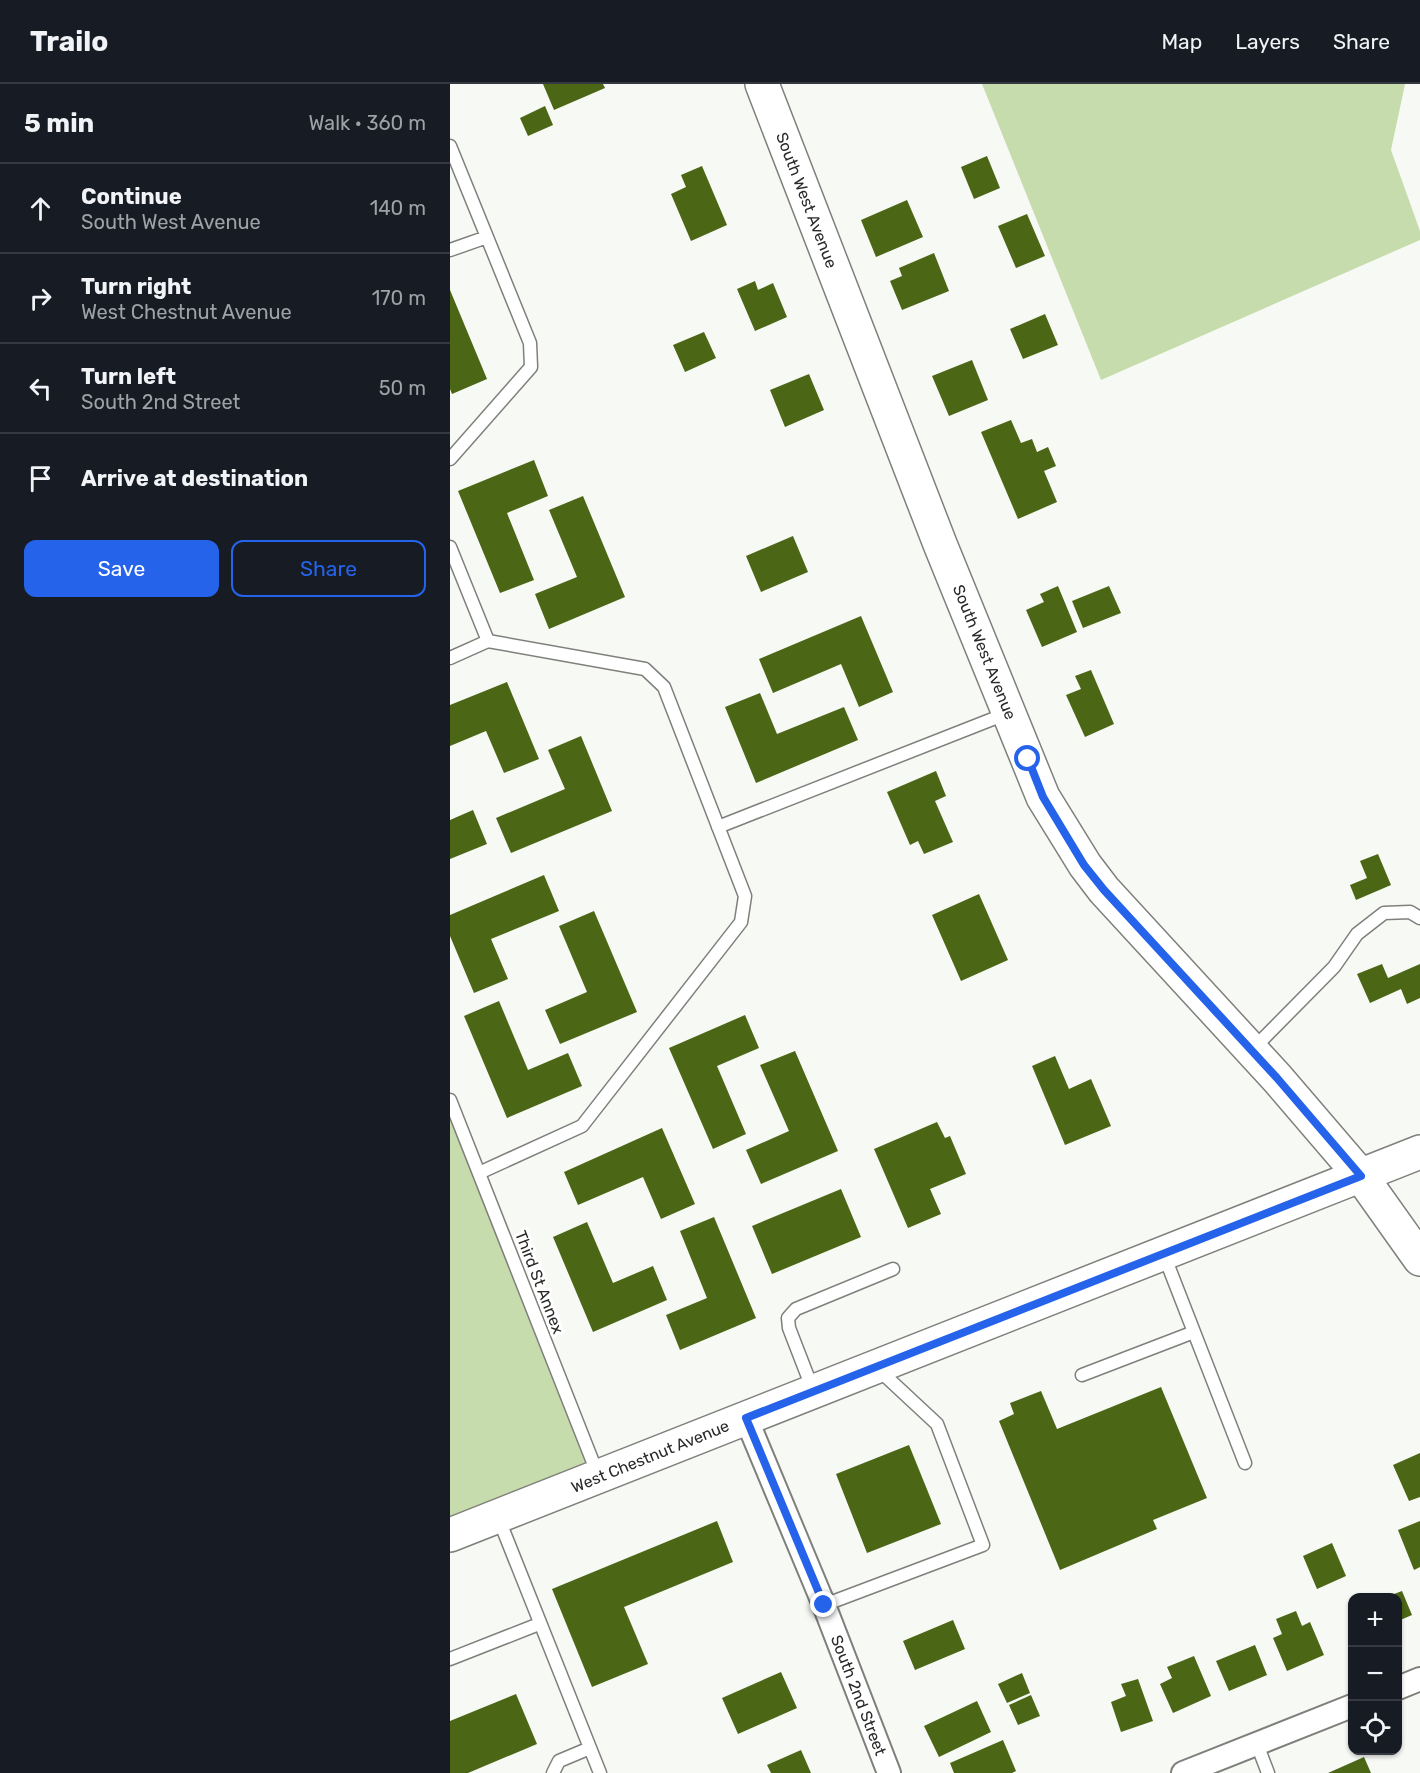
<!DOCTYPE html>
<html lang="en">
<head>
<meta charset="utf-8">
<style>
  body { margin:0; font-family:Rubik,sans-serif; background:#20242c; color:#f1f3f6 }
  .controls { position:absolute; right:18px; bottom:18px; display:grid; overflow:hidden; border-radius:12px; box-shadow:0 2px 4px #0004 }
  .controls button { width:54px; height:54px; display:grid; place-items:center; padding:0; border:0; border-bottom:2px solid #363941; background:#171b24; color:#f1f3f6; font:30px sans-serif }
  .stop { position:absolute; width:18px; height:18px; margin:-14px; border:4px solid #2563eb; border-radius:50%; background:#fff }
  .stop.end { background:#2563eb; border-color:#fff; box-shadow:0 2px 6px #0008 }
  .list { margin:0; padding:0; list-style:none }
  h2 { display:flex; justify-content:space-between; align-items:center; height:78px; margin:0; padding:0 24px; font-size:26px }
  h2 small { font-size:20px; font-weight:400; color:#9ea1a6 }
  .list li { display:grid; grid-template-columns:39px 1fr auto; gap:18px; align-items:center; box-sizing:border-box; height:90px; padding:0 24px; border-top:2px solid #363941 }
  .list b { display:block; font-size:22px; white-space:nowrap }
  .list p { margin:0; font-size:20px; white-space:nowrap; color:#9ea1a6 }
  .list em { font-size:20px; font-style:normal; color:#9ea1a6 }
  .actions { display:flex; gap:12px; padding:18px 24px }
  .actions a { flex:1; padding:14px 0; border:2px solid #2563eb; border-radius:12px; text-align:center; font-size:21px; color:#2563eb }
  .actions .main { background:#2563eb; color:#fff }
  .icon { flex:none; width:33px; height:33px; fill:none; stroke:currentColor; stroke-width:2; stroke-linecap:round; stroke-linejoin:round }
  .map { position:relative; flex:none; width:970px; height:1689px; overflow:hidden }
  header { display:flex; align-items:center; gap:36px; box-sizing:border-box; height:84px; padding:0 30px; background:#171b24; border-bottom:2px solid #363941 }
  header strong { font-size:28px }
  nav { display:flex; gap:33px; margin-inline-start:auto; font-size:21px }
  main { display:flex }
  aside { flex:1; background:#171b24 }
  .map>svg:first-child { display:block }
  .green { fill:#c7dcac }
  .building { fill:#4b6614 }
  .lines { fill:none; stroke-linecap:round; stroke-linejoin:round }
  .lane-casing { stroke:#7f807c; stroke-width:15 }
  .street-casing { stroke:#7f807c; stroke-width:26 }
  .secondary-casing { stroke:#7f807c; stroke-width:36 }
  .lane { stroke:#fff; stroke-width:12 }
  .street { stroke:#fff; stroke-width:22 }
  .secondary { stroke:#fff; stroke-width:33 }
  .route { stroke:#2563eb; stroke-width:8 }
  .labels { text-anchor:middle; stroke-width:6; stroke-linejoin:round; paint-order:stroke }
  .street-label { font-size:16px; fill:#2a2b29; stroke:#fff }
</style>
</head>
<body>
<header>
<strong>Trailo</strong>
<nav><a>Map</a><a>Layers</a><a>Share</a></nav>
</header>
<main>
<aside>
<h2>5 min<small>Walk · 360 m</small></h2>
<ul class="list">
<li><svg class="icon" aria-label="ahead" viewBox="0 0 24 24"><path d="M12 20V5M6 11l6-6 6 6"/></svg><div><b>Continue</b><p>South West Avenue</p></div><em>140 m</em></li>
<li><svg class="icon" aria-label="right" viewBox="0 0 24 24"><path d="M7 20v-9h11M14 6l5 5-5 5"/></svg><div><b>Turn right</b><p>West Chestnut Avenue</p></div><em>170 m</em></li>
<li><svg class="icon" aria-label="left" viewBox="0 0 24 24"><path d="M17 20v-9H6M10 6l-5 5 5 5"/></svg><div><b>Turn left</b><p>South 2nd Street</p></div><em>50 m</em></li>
<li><svg class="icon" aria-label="arrive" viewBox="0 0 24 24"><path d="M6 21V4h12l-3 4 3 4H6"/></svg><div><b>Arrive at destination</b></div></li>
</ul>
<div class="actions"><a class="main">Save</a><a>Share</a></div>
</aside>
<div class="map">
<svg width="970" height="1689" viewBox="0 0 970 1689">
  <rect width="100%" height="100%" fill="#f7f9f5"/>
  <path class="green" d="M532,0H955L941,66L970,147V156L651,296Z
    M0,1019L150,1397L0,1456Z"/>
  <path class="building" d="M93,0H153L155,4L104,26Z
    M95,22L103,41L78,52L70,34Z
    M537,72L550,104L524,115L511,83Z
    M252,82L277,141L241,157L221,110L236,103L231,91Z
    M457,116L473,153L426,173L411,136Z
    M577,130L595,172L566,184L548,142Z
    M484,169L499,207L452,226L440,197L452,192L449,184Z
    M305,197L308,206L323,199L337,233L305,247L287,205Z
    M0,206L37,295L2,310L0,305Z
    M595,230L608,261L573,275L560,245Z
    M254,248L266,274L235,288L223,261Z
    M522,276L538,316L499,332L482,292Z
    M359,290L374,326L335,343L320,306Z
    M561,336L571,359L582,355L587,368L598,363L606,382L594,387L607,418L568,435L531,348Z
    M84,376L98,412L57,429L84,496L50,509L8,407Z
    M133,412L175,513L99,545L85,510L127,493L99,426Z
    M343,452L358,488L311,508L296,472Z
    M608,502L627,548L592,563L576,526L594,518L590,510Z
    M659,502L671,529L633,544L622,517Z
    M411,532L443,608L409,623L391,580L323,609L309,575Z
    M641,586L664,640L635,653L616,611L631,605L625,592Z
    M57,598L89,675L54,689L36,647L0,662V621Z
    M310,609L327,650L394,623L408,656L306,699L275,623Z
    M131,652L162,727L61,769L46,734L115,705L98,666Z
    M486,687L496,712L485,717L503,758L474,770L468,757L460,761L437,708Z
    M23,726L37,760L0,775V736Z
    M928,770L941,801L906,816L900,801L917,794L910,777Z
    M94,791L109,827L41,855L58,895L24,909L0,852V831Z
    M529,810L558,876L511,897L482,831Z
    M144,827L187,928L110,960L95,926L137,908L109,842Z
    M932,880L938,894L970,880V914L957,920L951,905L920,919L907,890Z
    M49,917L78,986L118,969L132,1002L57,1034L14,932Z
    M295,931L309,964L267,982L296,1050L263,1065L219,964Z
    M345,967L388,1067L311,1100L296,1066L339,1047L310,981Z
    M605,972L619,1005L641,995L661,1042L615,1061L582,982Z
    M487,1038L495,1054L500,1052L516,1090L480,1105L491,1130L458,1144L424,1065Z
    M212,1044L245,1120L211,1135L193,1093L128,1121L114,1088Z
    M391,1105L411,1153L322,1190L302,1142Z
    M264,1133L306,1234L230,1266L216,1231L257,1214L230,1147Z
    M137,1138L163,1199L203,1182L217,1216L143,1248L103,1153Z
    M711,1303L757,1414L703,1436L707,1445L610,1486L549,1337L564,1330L560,1319L591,1307L607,1345Z
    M459,1361L491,1440L417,1469L386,1390Z
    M970,1369V1413L959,1417L943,1381Z
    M267,1437L283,1478L174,1523L198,1580L142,1603L102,1505Z
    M970,1437V1483L964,1486L948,1446Z
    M882,1459L896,1492L867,1505L853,1472Z
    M952,1507L962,1531L948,1537V1514L936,1513Z
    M846,1527L852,1542L860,1538L874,1571L837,1587L823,1554L832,1550L826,1535Z
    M503,1536L515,1565L465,1586L453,1557Z
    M805,1561L817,1591L779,1607L766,1577Z
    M744,1572L761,1612L723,1629L710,1600L722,1594L717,1583Z
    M331,1588L347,1624L288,1650L272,1614Z
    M572,1589L580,1609L557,1619L548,1600Z
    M688,1595L703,1637L671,1648L661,1618L676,1612L671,1600Z
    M66,1610L87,1660L18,1689H0V1637Z
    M581,1611L590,1632L568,1641L559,1621Z
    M527,1617L541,1648L489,1673L474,1642Z
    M553,1656L566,1687L562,1689H504L500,1679Z
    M351,1666L361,1689H321L317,1681Z
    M914,1673L921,1689H878Z"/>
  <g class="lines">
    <defs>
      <path id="lane" d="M0,62L80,259L81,283L0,375
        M0,166L37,153
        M0,463L38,557L0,574
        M268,743L558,629
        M803,965L884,883L907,850L934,829L960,828L970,834
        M0,1016L148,1391
        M29,1089L132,1042L291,838L295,812L214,603L195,585L38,557
        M714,1171L795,1379
        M632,1291L744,1248
        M363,1306L339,1244L338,1234L346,1225L443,1185
        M48,1433L150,1689
        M374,1521L533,1461L487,1340L429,1286
        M0,1575L89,1540
        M807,1660L818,1689
        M103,1689L109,1677L140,1664"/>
      <path id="street" d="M296,1334L374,1521L439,1689
        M948,1604L970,1595
        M733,1689L902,1622"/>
      <path id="secondary" d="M312,0L490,460L593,713L635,781L654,806L827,994L911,1092L970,1175
        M0,1451L970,1068"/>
    </defs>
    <use href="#lane" class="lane-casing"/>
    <use href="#street" class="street-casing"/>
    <use href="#secondary" class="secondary-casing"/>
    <use href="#lane" class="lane"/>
    <use href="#street" class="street"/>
    <use href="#secondary" class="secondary"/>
  </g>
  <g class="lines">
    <path class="route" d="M374,1521L296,1334L911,1092L827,994L654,806L634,781L593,713L578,675"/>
  </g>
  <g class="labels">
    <g class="street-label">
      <text transform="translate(357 116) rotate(69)" y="6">South West Avenue</text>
      <text transform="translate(535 568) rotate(68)" y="6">South West Avenue</text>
      <text transform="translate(90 1198) rotate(69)" y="6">Third St Annex</text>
      <text transform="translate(200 1372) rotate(-22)" y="6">West Chestnut Avenue</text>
      <text transform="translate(409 1611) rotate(69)" y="6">South 2nd Street</text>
    </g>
  </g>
</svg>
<div class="controls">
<button>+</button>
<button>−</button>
<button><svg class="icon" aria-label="locate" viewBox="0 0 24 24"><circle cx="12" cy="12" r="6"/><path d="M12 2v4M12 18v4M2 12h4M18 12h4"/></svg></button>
</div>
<div class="stop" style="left:578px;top:675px"></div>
<div class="stop end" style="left:374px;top:1521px"></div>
</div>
</main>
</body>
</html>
